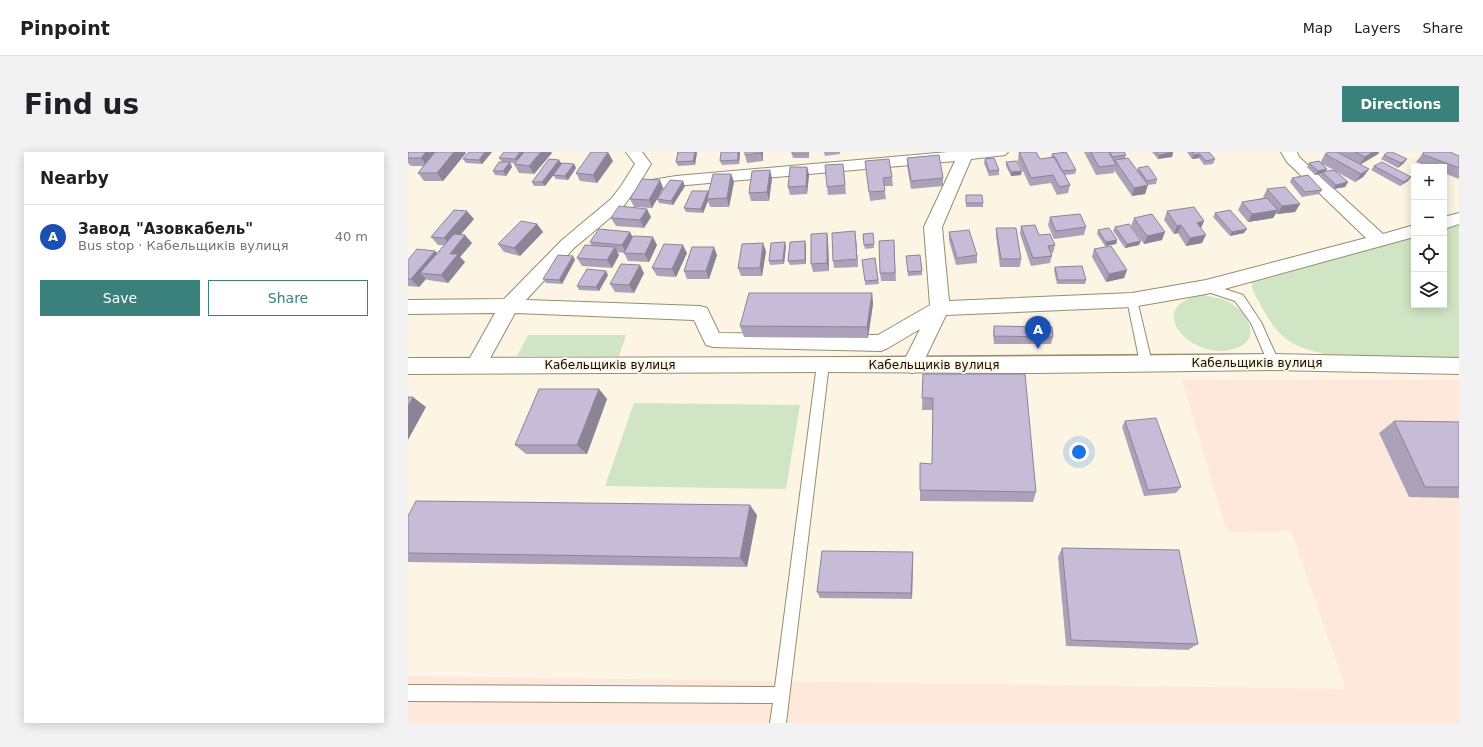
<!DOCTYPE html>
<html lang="en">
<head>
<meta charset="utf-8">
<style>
  body { margin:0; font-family:"DejaVu Sans",sans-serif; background:#f2f2f2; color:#202124 }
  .controls { position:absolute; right:12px; top:12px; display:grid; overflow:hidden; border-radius:0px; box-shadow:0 2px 10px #0003 }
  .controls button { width:36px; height:36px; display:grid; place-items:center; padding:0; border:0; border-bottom:1px solid #e0e0e0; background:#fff; color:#202124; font:20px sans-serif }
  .you { position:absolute; left:671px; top:300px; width:14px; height:14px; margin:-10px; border:3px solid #fff; border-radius:50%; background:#1a73e8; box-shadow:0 0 0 6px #1a73e833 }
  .badge { display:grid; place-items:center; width:26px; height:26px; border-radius:50%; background:#3a817b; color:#fff; font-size:13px; font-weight:700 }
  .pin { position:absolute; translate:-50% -33px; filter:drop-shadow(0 1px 2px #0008) }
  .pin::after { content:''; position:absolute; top:21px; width:14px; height:12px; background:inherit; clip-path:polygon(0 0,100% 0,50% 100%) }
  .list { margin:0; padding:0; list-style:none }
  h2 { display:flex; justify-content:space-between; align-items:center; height:52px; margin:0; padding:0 16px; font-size:17px }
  h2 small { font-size:13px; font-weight:400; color:#757577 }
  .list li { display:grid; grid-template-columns:26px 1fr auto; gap:12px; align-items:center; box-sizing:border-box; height:64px; padding:0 16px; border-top:1px solid #e0e0e0 }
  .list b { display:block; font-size:15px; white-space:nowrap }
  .list p { margin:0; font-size:13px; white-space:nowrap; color:#757577 }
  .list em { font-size:13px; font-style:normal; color:#757577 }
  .actions { display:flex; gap:8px; padding:12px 16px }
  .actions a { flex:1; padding:9px 0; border:1px solid #3a817b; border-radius:0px; text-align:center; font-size:14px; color:#3a817b }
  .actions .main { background:#3a817b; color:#fff }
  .icon { flex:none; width:22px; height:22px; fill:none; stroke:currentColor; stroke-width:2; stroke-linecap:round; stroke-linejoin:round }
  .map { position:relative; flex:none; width:1051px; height:571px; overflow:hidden; border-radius:0px }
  header { display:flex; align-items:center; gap:24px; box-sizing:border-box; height:56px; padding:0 20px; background:#fff; border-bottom:1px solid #e0e0e0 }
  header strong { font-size:19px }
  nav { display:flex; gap:22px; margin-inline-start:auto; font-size:14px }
  .intro { display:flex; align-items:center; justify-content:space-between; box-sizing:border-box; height:96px; padding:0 24px }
  h1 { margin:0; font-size:28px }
  .button { padding:10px 18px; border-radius:0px; background:#3a817b; color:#fff; font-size:14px; font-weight:700 }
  main { display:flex; gap:24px; padding:0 24px }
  aside { flex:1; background:#fff; border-radius:0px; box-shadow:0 2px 10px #0003 }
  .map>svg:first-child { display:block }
  .industrial { fill:#fee7db }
  .green { fill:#d0e5c3 }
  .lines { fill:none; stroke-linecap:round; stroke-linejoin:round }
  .service-casing { stroke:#988c71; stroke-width:2 }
  .minor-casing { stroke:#988c71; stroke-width:2 }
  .tertiary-casing { stroke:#988c71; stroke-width:2 }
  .service { fill:#fff; fill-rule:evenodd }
  .minor { fill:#fff; fill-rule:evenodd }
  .tertiary { fill:#fff; fill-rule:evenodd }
  .wall { fill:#aba2ba }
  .shaded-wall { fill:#8b8497 }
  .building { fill:#c7bcd8; stroke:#8b8497 }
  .labels { text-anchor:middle; stroke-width:3.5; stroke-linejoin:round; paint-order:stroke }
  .street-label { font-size:12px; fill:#110d04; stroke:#fdf5e4 }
</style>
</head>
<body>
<header>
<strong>Pinpoint</strong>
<nav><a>Map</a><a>Layers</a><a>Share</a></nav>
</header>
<div class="intro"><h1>Find us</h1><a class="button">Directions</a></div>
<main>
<aside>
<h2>Nearby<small></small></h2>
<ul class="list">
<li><span class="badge" style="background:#1a4fb4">A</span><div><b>Завод &quot;Азовкабель&quot;</b><p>Bus stop · Кабельщиків вулиця</p></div><em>40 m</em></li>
</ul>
<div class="actions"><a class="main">Save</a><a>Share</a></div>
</aside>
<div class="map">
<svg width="1051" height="571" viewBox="0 0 1051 571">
  <rect width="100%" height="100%" fill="#fdf5e4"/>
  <path class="industrial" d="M774,228H1051V571H0V524L938,537L883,379L819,380Z"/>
  <path class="green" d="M1051,72V207C1009,207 908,213 877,186C867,179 861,167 855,157C849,146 843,139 843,126L1006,84V153H1036V76Z
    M795,143C805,145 816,146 824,152C845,166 853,192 822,198C781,207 734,153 795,143Z
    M120,183H218L211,204H109Z
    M226,251L392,253L378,337L197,334Z"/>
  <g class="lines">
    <defs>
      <path id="service" d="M798,131L835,143L853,170L871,210L869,213L865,214L861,213L843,171L827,149L794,138L793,135L794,132Z
        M724,144L728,145L729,148L744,211L742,214L738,215L734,214L732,211L719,148L720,145Z
        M415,208L419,209L421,212L378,571H362L365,551L0,549V533L367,535L409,212L411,209Z"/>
      <path id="minor" d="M218,0H234L243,12L232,30L268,24L540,0H600L597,3L563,7L534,75L541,149L724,141L798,128L958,86L879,10L873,0H889L891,5L975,82L1006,73V85L798,142L724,155L538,163L511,219L504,221L497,219L494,213L512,177L480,196L473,199L305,195L298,193L286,168L107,161L75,219L68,221L61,219L58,213L87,161L0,162V148L96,147L154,88L203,47L213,34L227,12ZM547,9L516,75L522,153L470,183L311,181L299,156L292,154L118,148L166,96L215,55L225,41L268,34Z
        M1051,61V72L1036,77V65Z"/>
      <path id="tertiary" d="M865,202L1051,206V222L865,218L629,221L415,220L0,222V206C288,205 577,206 865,202Z"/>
    </defs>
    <use href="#service" class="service-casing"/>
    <use href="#minor" class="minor-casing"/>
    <use href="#tertiary" class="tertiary-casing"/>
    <use href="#service" class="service"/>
    <use href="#minor" class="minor"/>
    <use href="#tertiary" class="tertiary"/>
  </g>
  <path class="wall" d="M0,0H57L58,1L35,29H16L10,21L15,14H3L0,11Z
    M61,0H84L74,12L58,11L55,7Z
    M270,0H289L287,13L270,14L268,10Z
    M332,0L331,12L314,13L312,9Z
    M337,0H355V9L339,11L337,3Z
    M401,0V6H385L384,2Z
    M416,0H432V2L417,4Z
    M611,0L632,7L643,6L644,2L668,18L667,22L656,23L662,33L660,41L649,43L643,31L622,34L610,9Z
    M676,0H716L718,3L717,6L729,19L730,16L749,27L748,32L739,33L737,42L724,44L706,18V21L688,23Z
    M744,0H765L764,5L750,7Z
    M779,0H801L807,7L805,12L796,13L791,6L784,7Z
    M921,0H971L970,2L952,13L961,17L955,25L947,30L927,19L940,30L937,35L925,37L912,25L913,22L907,23L899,15L901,11L918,20L926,18L912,11L917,2Z
    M1016,0L1051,4V27L1036,21V15H1021L1008,10Z
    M144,1L126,22L111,21L106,12L107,11H102L104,15L98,24L87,23L85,19L94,10L91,6Z
    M976,3L996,11L990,16L973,7Z
    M499,6L535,26V34L503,37L499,14Z
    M577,7L591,18V23L581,24L576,11Z
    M205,9L189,31L172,29L168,21Z
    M457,9L484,25L485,34H476L478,47L462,49Z
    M598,10L613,23L603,24L598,14Z
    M153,12H166L168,16L160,28L148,27L145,23L137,34H126L124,30Z
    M966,14L1003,25L1000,29L992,34L963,18Z
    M399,15L401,23L399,42L382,43L380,35Z
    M436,20L438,42L420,43L419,35Z
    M323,22L326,30L321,55H302L300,49L295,61L278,60L276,56L300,39Z
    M364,26L361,49H343L341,41Z
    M884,26L914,38L911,42L894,45L882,30Z
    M252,28L255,36L250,46L277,34L265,53L251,51L249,47L244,56L226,55L222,47Z
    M859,37L892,52L887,60L869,62L868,61L865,66L840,70L830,58L834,50L856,46L855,45Z
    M558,43L575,51V55H558Z
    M759,59L796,69L793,76L794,91L778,94L770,81L766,82L756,68Z
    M807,61L836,81L822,84L805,65Z
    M243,65L236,76L208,74L203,66Z
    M642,65L678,75L676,83L646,87L640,73Z
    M726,66L754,88L736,92L723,74Z
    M66,67L52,83L64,91L52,105L57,110L40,131L20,128L18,127L11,135L0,134V108L27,99L29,101L36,93H30L23,85Z
    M129,72L135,80L112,104L96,100L90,92Z
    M613,74L631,83L647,93L645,101H643L644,104L642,111L623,114L612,82Z
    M707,75L731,93L717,96L705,79Z
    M588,76L613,107L612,115H592L588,84Z
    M690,78L709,88L708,92L697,94L689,82Z
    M222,80L224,85L249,93L241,110L220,109L216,101L209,100L211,103L204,116L174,114L169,106L184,94L182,90Z
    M541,80L569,103V111L548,113L541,88Z
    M419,81L420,89L421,119L405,120L403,112Z
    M465,81L466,96L457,97L456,93Z
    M448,87L450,115L426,116L425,109Z
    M486,88L488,129H473L472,121Z
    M398,93V112L382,113L380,109Z
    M378,94L376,112L362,113L361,109Z
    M686,97L719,118L716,126L698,130L684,105Z
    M358,99L354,124H333L330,116Z
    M279,101L268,125L249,124L244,116Z
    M309,103L301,127H279L276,119Z
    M498,104L514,119V123L500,124Z
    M467,106L471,132L457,133V129Z
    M167,108L154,132L138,131L135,127Z
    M647,115L678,128L677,132H649L646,119Z
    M236,121L226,141L207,140L202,132Z
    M200,123L191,139L171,138L169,134Z
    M464,141L465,152L460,186L336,185L332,174Z
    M586,174L645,185L643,192H586L585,182Z
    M515,222L628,340L625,350L512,349V338L524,312L525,258H514Z
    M191,237L199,247L179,302H118L107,293Z
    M717,269L773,335L768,341L736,344L714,275Z
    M986,269L1051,270V346L1001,345L971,281Z
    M349,363L339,415L0,410V364Z
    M654,396L790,492L780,498L658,494L650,405Z
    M505,400V407L504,447L412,446L409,440Z"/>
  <path class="shaded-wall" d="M18,0H31L19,14L13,6Z
    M46,0H57L58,1L35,29L29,21Z
    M77,0H84L74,12L71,8Z
    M112,0H118L110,11L107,7Z
    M133,0H143L144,1L126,22L121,14Z
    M200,0L205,9L189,31L185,23Z
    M287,0H289L287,13L285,9Z
    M330,0H332L331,12L330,8Z
    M353,0H355V9L353,1Z
    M765,0L764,5L750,7L751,3Z
    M965,0H971L970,2L951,13L957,5Z
    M792,2L791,6L784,7L786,3Z
    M999,7L996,11L990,16L993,11Z
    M151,8L154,12L137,34L134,30Z
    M102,10L104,15L98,24L95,19Z
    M166,12L168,16L160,28L157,24Z
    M399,15L401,23L399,42L398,34Z
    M919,17L917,21L914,20L913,22L907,23L910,19Z
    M961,17L955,25L947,30L953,22Z
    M362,18L364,26L361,49L359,40Z
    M614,19L613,23L603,24V20Z
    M323,22L326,30L321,55L319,46Z
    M1003,25L1000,29L992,34L996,30Z
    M252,28L255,36L244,56L241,48Z
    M275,29L277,34L265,53L263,49Z
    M940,30L937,35L925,37L928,33Z
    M740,33L737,42L724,44L726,36Z
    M300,39L302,43L299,47L300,49L295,61L293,57Z
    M892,52L887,60L869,62L874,54Z
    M239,57L243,65L236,76L232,68Z
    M870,58L865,66L840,70L844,62Z
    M59,59L66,67L43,94L36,86Z
    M796,69L792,78L789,71Z
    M129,72L135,80L112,104L106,96Z
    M773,73L770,81L766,82L769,74Z
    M839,77L836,81L822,84L824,80Z
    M447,79L448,87L450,115L449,107Z
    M222,80L226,88L218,101L214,93Z
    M757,80L754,88L736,92L739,84Z
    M419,81L420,89L421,119L419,111Z
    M57,83L64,91L52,105L57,110L40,131L33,123L42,102Z
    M798,83L794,91L778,94L782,86Z
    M245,85L249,93L241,110L237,102Z
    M709,88L708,92L697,94L698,90Z
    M397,89L398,93V112L397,108Z
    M733,89L731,93L717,96L719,92Z
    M377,90L378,94L376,112L375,108Z
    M355,91L358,99L354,124L352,116Z
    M275,93L279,101L268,125L264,117Z
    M207,95L211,103L204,116L199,108Z
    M306,95L309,103L301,127L298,119Z
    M27,99L34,107L12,121L18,127L11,135L3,127Z
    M165,104L167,108L154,132L151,128Z
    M232,113L236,121L226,141L221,133Z
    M719,118L716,126L698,130L701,122Z
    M198,119L200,123L191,139L188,135Z
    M464,141L465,152L460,186L459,175Z
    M191,237L199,247L179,302L169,293Z
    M5,245L18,255L0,288V254Z
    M342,353L349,363L339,415L332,406Z
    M505,400V407L504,447L503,441Z"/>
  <path class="building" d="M1,0H18L13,6H0V1Z
    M27,0H46L29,21H10Z
    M61,0H77L71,8L55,7Z
    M96,0H112L107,7L91,6Z
    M116,0H133L121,14L106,12Z
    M183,0H200L185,23L168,21Z
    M270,0H287L285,9L268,10Z
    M313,0H330V8L312,9Z
    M337,0H353V1L337,3Z
    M384,0H400V2H384Z
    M611,0H628L632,7L647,5L662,33L651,35L645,23L623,26Z
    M658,0L668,18L654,19L644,2Z
    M683,0H701L708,13L691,15Z
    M702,0H716L718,3L704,5Z
    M749,0H765L751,3Z
    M784,0H801L807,7L798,9L792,2L786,3Z
    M921,0H929L961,17L953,22L917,2Z
    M947,0H965L957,5Z
    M980,0H984L999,7L993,11L976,3Z
    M1016,0H1042L1051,4V16L1014,2Z
    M531,3L535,26L503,29L499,6Z
    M586,6L591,18L581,19L577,7Z
    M720,6L740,33L726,36L707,8Z
    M141,7L151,8L134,30H124Z
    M481,7L484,25L475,26L477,39L461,40L457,9Z
    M609,9L614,19L603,20L598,10Z
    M911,9L919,17L910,19L901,11Z
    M91,10H102L95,19H85Z
    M974,10L1003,25L996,30L966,14Z
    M154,11L166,12L157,24L145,23Z
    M435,12L437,33L419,35L417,13Z
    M740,14L749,27L739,29L730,16Z
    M382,15H399L398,34L380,35Z
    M362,18L359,40L341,41L344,19Z
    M926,18L940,30L928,33L914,20Z
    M305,22H323L319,46L299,47Z
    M900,23L914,38L897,40L884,26Z
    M234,27L252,28L241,48L222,47Z
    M262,28L275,29L263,49L249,47Z
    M877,35L892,52L874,54L859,37Z
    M284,39H300L293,57L276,56Z
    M558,43H574L575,51H558Z
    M859,46L870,58L844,62L834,50Z
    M211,54L239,57L232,68L203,66Z
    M786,55L796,69L789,71L798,83L782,86L773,73L769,74L759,59Z
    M46,58L59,59L36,86L23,85Z
    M822,58L839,77L824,80L807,61Z
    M672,62L678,75L648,79L642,65Z
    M744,62L757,80L739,84L726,66Z
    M113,69L129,72L106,96L90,92Z
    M721,72L733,89L719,92L707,75Z
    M627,73L631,83L642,82L647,93L640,94L644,104L625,106L613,74Z
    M588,76H608L613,107H593Z
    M701,76L709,88L698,90L690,78Z
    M191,77L222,80L214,93L182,90Z
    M561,78L569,103L549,106L541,80Z
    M447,79L449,107L425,109L424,81Z
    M419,81V111L403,112V82Z
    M465,81L466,92L456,93L455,82Z
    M46,82L57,83L42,102H50L33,123L12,121Z
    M225,84L245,85L237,102L216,101Z
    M486,88L487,121H472L471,89Z
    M397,89V108L380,109L382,90Z
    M377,90L375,108L361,109L363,91Z
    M355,91L352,116H330L334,92Z
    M256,92L275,93L264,117L244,116Z
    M177,93L207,95L199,108L169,106Z
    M703,94L719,118L701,122L686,97Z
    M284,95H306L298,119H276Z
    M9,97L27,99L3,127H0V108Z
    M150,103L165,104L151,128L135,127Z
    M512,103L514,119L500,120L498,104Z
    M467,106L470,128L457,129L454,108Z
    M213,112L232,113L221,133L202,132Z
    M674,114L678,128H650L647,115Z
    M179,117L198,119L188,135L169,134Z
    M341,141H464L459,175L332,174Z
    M586,174L644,175L645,185L586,184Z
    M515,222H617L628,340L512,338V311L524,312L525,246H514Z
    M131,237H191L169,293H107Z
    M0,245H5L0,254Z
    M748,266L773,335L740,338L717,269Z
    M986,269L1051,270V335H1017Z
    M8,349L342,353L332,406L0,401V364Z
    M654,396L771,398L790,492L663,488Z
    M414,399L505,400L503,441L409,440Z"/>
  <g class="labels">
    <g class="street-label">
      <text x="849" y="215">Кабельщиків вулиця</text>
      <text x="202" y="217">Кабельщиків вулиця</text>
      <text x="526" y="217">Кабельщиків вулиця</text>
    </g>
  </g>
</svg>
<div class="controls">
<button>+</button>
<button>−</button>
<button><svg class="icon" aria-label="locate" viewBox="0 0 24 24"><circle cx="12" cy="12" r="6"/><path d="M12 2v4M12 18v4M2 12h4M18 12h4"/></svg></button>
<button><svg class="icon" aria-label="layers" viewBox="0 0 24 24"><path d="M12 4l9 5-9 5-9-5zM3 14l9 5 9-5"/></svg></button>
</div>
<div class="you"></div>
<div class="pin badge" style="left:630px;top:197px;background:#1a4fb4">A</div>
</div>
</main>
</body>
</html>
